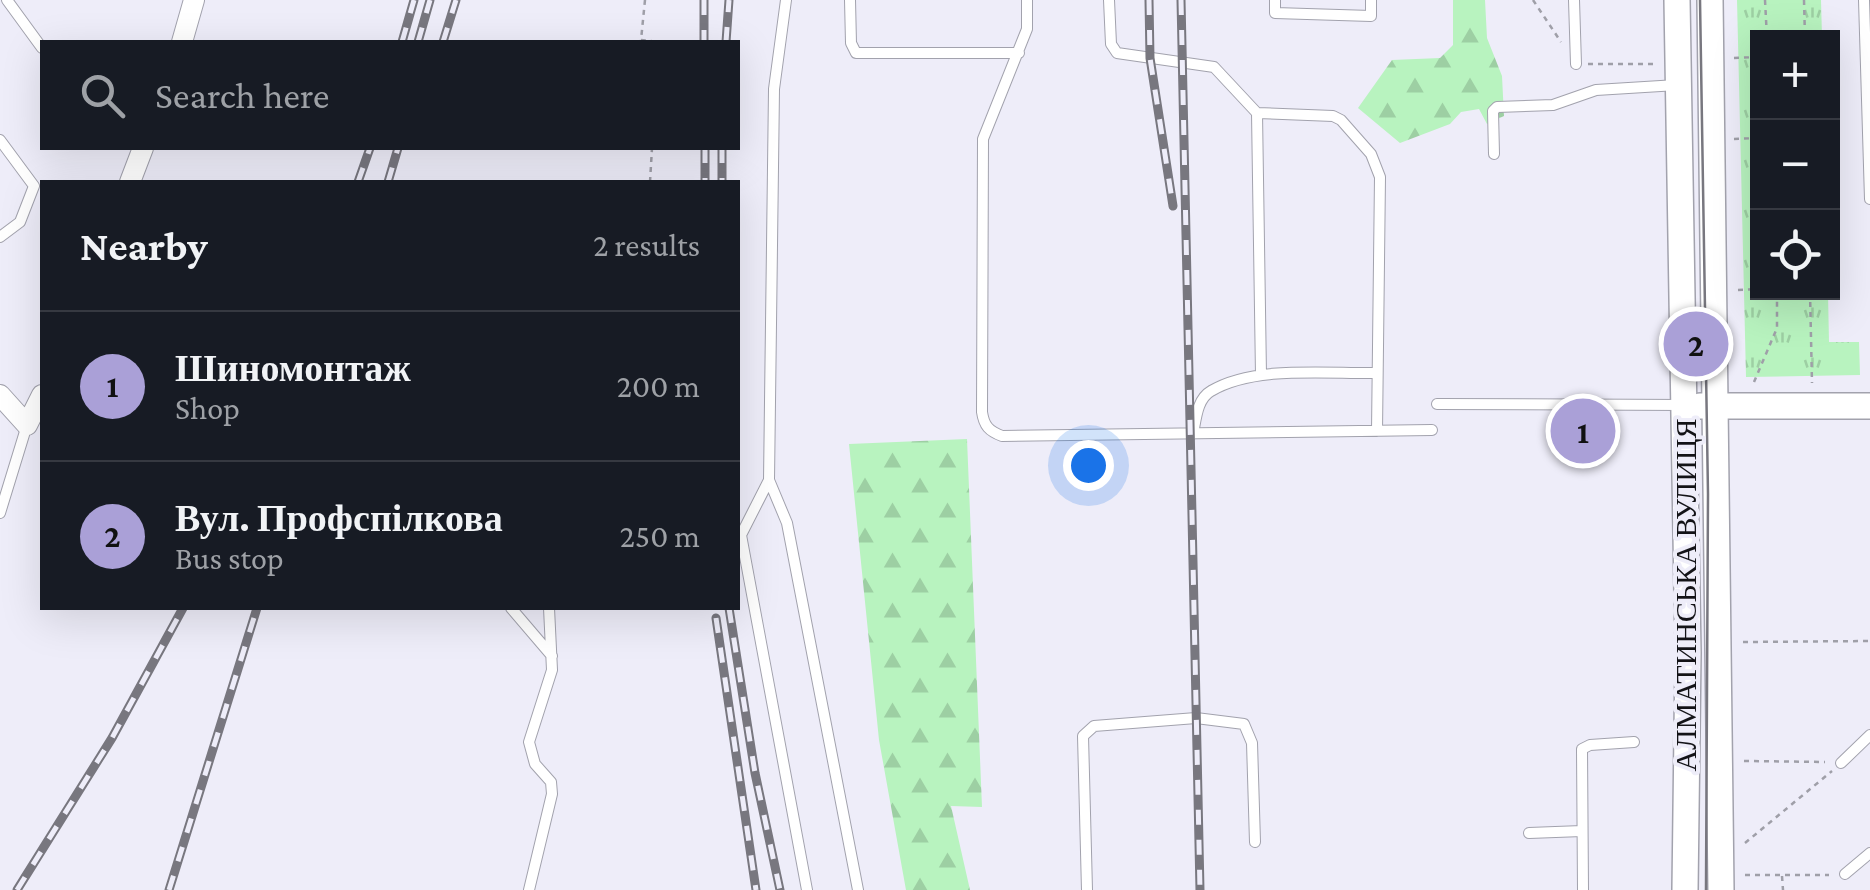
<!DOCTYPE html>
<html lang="en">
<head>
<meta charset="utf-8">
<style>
  body { margin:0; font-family:"Crimson Pro",serif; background:#20242c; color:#f1f3f6 }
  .controls { position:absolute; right:30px; top:30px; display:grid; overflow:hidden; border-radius:0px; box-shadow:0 10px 40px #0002 }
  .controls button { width:90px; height:90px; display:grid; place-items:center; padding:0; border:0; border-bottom:2px solid #363941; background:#171b24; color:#f1f3f6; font:50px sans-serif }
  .you { position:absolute; left:1088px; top:465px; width:35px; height:35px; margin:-25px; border:8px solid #fff; border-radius:50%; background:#1a73e8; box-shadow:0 0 0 15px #1a73e833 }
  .badge { display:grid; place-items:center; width:65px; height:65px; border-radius:50%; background:#aaa0d7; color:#111; font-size:32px; font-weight:700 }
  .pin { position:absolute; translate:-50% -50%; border:5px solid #fff; box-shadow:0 2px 10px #0006 }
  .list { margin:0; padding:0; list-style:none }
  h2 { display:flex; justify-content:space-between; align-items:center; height:130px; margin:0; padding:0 40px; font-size:42px }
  h2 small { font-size:32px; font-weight:400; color:#9ea1a6 }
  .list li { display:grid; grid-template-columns:65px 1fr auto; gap:30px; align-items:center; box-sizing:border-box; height:150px; padding:0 40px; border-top:2px solid #363941 }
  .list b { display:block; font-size:38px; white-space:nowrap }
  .list p { margin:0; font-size:32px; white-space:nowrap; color:#9ea1a6 }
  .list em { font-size:32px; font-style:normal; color:#9ea1a6 }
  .icon { flex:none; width:55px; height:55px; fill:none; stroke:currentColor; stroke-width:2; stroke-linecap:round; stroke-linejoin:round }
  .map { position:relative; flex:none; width:1870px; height:890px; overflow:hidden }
  .search { position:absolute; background:#171b24; box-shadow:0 10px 40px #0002; left:40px; top:40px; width:700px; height:110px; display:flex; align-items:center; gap:25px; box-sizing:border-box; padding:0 35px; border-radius:0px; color:#9ea1a6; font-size:38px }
  .panel { position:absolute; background:#171b24; box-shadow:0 10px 40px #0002; left:40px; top:180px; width:700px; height:430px; border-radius:0px }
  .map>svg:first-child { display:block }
  .grass { fill:url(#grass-tufts) }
  .forest { fill:url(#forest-firs) }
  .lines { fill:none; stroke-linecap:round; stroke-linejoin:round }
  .service-casing { stroke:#a2a2ad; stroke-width:12 }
  .minor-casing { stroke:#a2a2ad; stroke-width:22 }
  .tertiary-casing { stroke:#a2a2ad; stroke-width:28 }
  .path { stroke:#9f9fa8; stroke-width:2.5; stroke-dasharray:5 5; stroke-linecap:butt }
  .service { stroke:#fff; stroke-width:10 }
  .minor { stroke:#fff; stroke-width:20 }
  .tertiary { stroke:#fff; stroke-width:25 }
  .tram { stroke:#78777f; stroke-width:2.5 }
  .rail-casing { stroke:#78777f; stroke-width:9 }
  .rail { stroke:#eeedf9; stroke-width:5; stroke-dasharray:15; stroke-linecap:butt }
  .labels { text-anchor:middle; stroke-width:8; stroke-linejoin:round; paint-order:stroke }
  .street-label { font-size:30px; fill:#131317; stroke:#eeedf9 }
</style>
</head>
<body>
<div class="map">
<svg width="1870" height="890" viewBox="0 0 1870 890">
  <defs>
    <pattern id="grass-tufts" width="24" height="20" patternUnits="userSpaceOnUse" patternTransform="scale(2.5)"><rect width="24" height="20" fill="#b8f3bf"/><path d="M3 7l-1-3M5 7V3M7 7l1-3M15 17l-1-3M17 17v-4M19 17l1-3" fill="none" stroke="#9dcfa3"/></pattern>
    <pattern id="forest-firs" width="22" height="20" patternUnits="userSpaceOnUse" patternTransform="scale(2.5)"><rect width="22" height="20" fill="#b8f3bf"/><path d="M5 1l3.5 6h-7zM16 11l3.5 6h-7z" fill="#9dcfa3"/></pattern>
  </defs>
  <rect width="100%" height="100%" fill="#eeedf9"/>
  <path class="grass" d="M1737,0H1821L1822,37L1758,38V292L1828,293L1829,342H1859L1860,375L1746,377Z"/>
  <path class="forest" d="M1453,0H1485L1487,38L1502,76L1504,116L1487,124L1479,109L1461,112L1450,124L1400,143L1358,108L1392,60L1440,58L1453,45Z
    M967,439L982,807L951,806L970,890H906L879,740L849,444Z"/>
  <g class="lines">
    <defs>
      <path id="service" d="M7,0L42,48
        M786,0L774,89L769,480L787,523L858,890
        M850,0L851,43L856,53H1019
        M1027,0V29L983,139L982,412C984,426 989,431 1002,436L1432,430
        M1109,0L1111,44L1117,53L1214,67L1257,113L1333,116L1341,120L1371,154L1380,177L1377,431
        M1275,0V13L1371,16V0
        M1574,0L1576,64
        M1864,0L1870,199
        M1257,113L1261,375
        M0,140L34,186L20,222L0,237
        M1494,154L1493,111L1497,107L1553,105L1596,90L1677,85
        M1437,404L1685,405
        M1193,434C1196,419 1197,399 1211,391C1254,365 1329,374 1377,373
        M769,480L741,535L807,890
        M0,513L27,425
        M511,608L552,656
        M1841,763L1870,735
        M1529,833L1582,831
        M1845,874L1870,853
        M529,890L552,794L551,782L535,764L529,742L552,670L549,608
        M1087,890L1083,736L1094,726L1196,718L1244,724L1252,743L1255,842
        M1583,890L1582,749L1590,745L1634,742"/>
      <path id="minor" d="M182,42L194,0
        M130,182L143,148
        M0,395L27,425L42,395"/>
      <path id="tertiary" d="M1677,0L1688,653L1685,890
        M1710,0L1721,890
        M1700,406H1870"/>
    </defs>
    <use href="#service" class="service-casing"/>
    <use href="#minor" class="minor-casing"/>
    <use href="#tertiary" class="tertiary-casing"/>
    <path class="path" d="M645,0L641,40L659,42
      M1533,0L1561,42
      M1765,0L1767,38
      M1804,0L1805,38
      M1734,58L1758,57
      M1588,64H1655
      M1734,139L1758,138
      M650,182L652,148
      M1738,290L1758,289
      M1810,292L1812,383
      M1754,382L1777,328V292
      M1743,642L1870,641
      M1744,761L1825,762
      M1745,843L1832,771
      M1745,875H1829
      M1782,876L1783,890"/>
    <use href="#service" class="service"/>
    <use href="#minor" class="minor"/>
    <use href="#tertiary" class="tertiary"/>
    <path class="tram" d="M1700,0L1708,494L1706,890"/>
    <defs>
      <path id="rail" d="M704,0V42
        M1149,0L1150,58L1173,206
        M1181,0L1200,890
        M402,42L414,0
        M418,42L430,0
        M443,42L456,0
        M726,42L729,0
        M705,148V182
        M722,148V182
        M358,182L370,148
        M388,182L398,148
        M729,608L755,773L780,890
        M716,618L756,890
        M17,890L112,738L183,608
        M169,890L257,608"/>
    </defs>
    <use href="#rail" class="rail-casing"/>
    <use href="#rail" class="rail"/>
  </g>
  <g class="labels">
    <g class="street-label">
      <text transform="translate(1686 595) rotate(-90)" y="10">АЛМАТИНСЬКА ВУЛИЦЯ</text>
    </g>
  </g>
</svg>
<div class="controls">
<button>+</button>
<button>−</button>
<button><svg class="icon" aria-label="locate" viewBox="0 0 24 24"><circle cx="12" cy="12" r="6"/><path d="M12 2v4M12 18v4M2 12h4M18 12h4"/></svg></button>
</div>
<div class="you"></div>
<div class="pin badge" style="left:1583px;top:431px">1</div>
<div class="pin badge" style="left:1696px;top:344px">2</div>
<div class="search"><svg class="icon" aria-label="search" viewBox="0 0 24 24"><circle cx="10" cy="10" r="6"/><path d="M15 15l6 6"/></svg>Search here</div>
<section class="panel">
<h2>Nearby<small>2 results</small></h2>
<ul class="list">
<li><span class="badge">1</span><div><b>Шиномонтаж</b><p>Shop</p></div><em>200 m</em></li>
<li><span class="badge">2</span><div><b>Вул. Профспілкова</b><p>Bus stop</p></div><em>250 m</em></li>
</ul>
</section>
</div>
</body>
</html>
